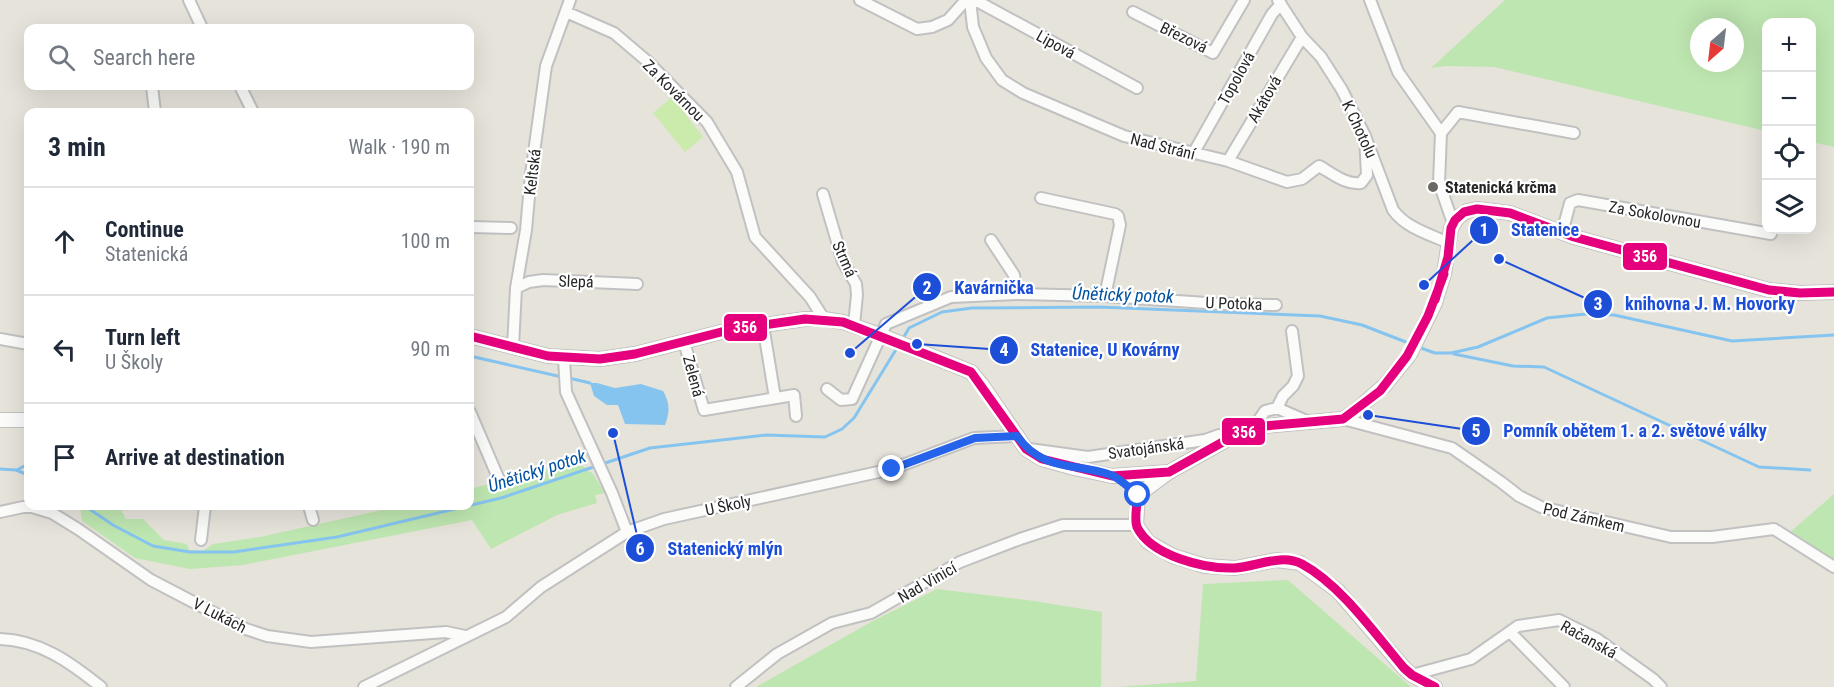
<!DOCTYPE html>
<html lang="en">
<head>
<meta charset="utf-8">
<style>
  body { margin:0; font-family:"Roboto Condensed",sans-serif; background:#f6f6f7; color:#1f2937 }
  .controls { position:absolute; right:18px; top:18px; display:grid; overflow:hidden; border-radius:12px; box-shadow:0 6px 24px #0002 }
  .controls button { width:54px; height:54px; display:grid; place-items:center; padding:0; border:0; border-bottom:2px solid #e0e1e3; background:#fff; color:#1f2937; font:30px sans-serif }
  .compass { position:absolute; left:1690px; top:18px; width:54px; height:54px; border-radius:50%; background:#fff; box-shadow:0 6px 24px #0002; rotate:208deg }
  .stop { position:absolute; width:18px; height:18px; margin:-14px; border:4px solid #2563eb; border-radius:50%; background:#fff }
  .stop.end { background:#2563eb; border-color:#fff; box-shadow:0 2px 6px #0008 }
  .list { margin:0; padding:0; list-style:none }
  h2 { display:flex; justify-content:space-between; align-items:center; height:78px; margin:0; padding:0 24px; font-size:26px }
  h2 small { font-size:20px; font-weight:400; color:#747a83 }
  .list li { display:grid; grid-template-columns:39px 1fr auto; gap:18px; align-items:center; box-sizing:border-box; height:108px; padding:0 24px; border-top:2px solid #e0e1e3 }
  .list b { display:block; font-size:22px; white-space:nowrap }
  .list p { margin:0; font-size:20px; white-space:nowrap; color:#747a83 }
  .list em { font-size:20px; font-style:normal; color:#747a83 }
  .icon { flex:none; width:33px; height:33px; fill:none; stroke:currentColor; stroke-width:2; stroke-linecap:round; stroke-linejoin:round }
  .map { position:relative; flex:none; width:1834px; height:687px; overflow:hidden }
  .search { position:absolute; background:#fff; box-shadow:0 6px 24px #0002; left:24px; top:24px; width:450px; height:66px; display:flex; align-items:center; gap:15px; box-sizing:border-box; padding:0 21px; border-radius:12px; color:#747a83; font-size:22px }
  .panel { position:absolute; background:#fff; box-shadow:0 6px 24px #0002; left:24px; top:108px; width:450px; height:402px; border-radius:12px }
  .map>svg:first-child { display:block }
  .green { fill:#bee6b0; fill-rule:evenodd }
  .pitch { fill:#caebac }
  .water { fill:#86c4f0 }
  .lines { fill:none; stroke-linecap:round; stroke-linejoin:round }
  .stream { stroke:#86c4f0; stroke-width:3 }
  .minor-casing { stroke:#c2c1c2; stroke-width:14 }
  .tertiary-casing { stroke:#c2c1c2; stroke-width:16 }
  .minor { stroke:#fbfbfa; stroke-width:10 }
  .tertiary { stroke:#fbfbfa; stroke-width:14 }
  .bus-1-casing { stroke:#fff; stroke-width:14 }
  .bus-1 { stroke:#e5007d; stroke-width:9 }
  .route { stroke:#2563eb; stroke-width:8 }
  .poi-dot { fill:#6a6966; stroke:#fff; stroke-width:2 }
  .labels { text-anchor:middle; stroke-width:4.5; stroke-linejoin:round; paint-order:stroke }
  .street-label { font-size:16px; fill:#272727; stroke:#fff }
  .poi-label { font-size:16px; font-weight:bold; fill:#272727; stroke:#fff; text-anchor:start }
  .water-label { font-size:18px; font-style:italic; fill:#0151a0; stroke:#fff }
  .leader { fill:none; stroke:#1d4ed8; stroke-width:2 }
  .callout-dot { fill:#1d4ed8; stroke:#fff; stroke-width:2 }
  .mark-label { font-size:18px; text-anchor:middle; font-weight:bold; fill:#fff }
  .callout-label { font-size:18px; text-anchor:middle; font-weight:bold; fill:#1d4ed8; stroke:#fff; stroke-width:4.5; stroke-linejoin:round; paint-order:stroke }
  .line-badge { stroke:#fff; stroke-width:2 }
  .badge-label { font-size:16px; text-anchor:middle; font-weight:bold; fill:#fff }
</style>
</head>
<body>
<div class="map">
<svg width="1834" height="687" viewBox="0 0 1834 687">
  <rect width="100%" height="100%" fill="#e6e3db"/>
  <path class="green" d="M1505,0H1834V147L1812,142V22H1766V131L1494,67L1446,66L1431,68ZM1699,27H1735V63H1699Z
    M576,461L593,474L605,493L595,495L597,503L557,515L491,549L472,520L243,565L190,569L135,558L82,521L80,506H119L126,519H143L164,540L187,544L189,550L203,551L213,544L260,537L400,506H470V489Z
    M1834,494V568L1781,540Z
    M1288,580L1411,687H1118L1196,681L1203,584Z
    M937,589L1034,601L1102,612L1101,687H756L871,622Z"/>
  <path class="pitch" d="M672,97L703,137L685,152L653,113Z"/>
  <path class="water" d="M590,383H597L615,388L641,384L663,391C670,403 670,412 665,425L625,424L618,405H607L594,396Z"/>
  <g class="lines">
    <path class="stream" d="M902,340L909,328L942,312L972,308L1099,307L1320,316L1362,325L1411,344
      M1418,347L1435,353H1451L1478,347L1547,318L1586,314L1614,315L1732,341L1834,335
      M1454,354L1513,366L1544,367L1759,467L1810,470
      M470,356L562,377
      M569,378L590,383
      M0,469L16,470L28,475
      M17,470L28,464
      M85,506L113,525L153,546L190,552H234L337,537L501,498L650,448L766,435L825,437L842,429L854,418L897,348"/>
    <defs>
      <path id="minor" d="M189,0L202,28
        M860,0L917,29L932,27L948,20L966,0
        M970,0L973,27L986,58L1002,80L1023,93L1124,136L1228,161L1287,182L1302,179L1319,166C1332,173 1345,185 1361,183L1367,175L1365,136
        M975,0L1137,88
        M1278,0L1302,37L1321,57L1342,90L1365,136L1393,210C1406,228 1429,234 1449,243
        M1370,0L1398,72L1441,133L1439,183L1453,223
        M566,12L614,33L647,61L707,122L737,172L755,237L810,297L824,319
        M1133,12L1213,53L1244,0
        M152,86L155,112
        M240,86L253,112
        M1441,133L1458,112L1574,133
        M1193,154L1272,14L1281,4
        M1228,161L1302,37
        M823,194L843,262L856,284L857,295L854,325
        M1041,198L1115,214L1118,216L1120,225L1105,296
        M470,227L511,228
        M1562,233L1570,203L1578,200L1771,234
        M991,240L1014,275L1017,294
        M516,288L529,282L543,280L637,284
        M763,325L775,398
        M0,339L28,344
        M684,342L704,410L794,395L796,416
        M513,347L516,288L526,230L531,174L546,66L570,0
        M564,359L566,392L612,493L627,532
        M827,389L841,400L852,399L886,324L951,297L1017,294L1105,296L1221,304L1276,305
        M1277,408L1283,396L1293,386L1298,376L1292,331
        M470,412L500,482
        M1343,419L1452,448L1501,482L1519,496L1541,507L1671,537H1712L1774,529L1834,567
        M1254,427L1265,411L1277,408L1309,422
        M1029,449L1088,457L1205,440L1219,435L1230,438
        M309,506L313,520
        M0,512L23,507H32L52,513L78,529L151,580L243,628L267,636L311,642L446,632L465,636
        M201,540L205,506
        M1510,632L1564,687
        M0,639C40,640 71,663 101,687
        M1412,675L1471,659L1518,626L1559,620L1597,639L1653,679L1661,687
        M364,687L506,617L541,587L627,532L664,519L892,469L974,438L1017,436
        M736,687L777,654L832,623L871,613L960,562L1020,539L1063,525H1136"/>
      <path id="tertiary" d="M470,336L548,356L600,359L635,354L729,330L805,319H824L843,322L880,335L971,372L982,385L1026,449L1042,459L1074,468L1112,476L1168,472
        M0,420H28
        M1138,495L1169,472L1230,438L1254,427L1343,419L1354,412L1385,385L1410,354L1435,303L1444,274L1451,228L1458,217L1467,211L1477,209L1510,213L1574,237L1769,290L1800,293L1834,292
        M1138,495L1136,525L1148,542L1173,556L1205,566L1235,568L1276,560L1300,563L1338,591L1404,668L1412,675L1435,687"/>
    </defs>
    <use href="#minor" class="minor-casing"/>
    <use href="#tertiary" class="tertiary-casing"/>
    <use href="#minor" class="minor"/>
    <use href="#tertiary" class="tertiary"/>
    <defs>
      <path id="bus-1" d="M1435,300L1448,257L1451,228L1455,220L1464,212L1477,209L1510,213L1574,237L1769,290L1800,293L1834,292
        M470,336L548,356L600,359L635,354L729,330L805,319L843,322L971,372L1026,449L1042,459L1112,476L1169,472L1230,438L1254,427L1343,419L1380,391L1407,356L1428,316L1444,274
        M1138,495C1137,504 1134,519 1137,527C1151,556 1205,569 1234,568C1256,567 1281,553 1302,564C1341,585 1375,634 1404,668L1412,675L1435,687"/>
    </defs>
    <use href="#bus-1" class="bus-1-casing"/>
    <use href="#bus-1" class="bus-1"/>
  </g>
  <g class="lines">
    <path class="route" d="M892,469L975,438L1017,436C1044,473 1075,462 1111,475C1121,479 1130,489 1138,495"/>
  </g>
  <circle class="poi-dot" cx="1433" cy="187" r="6"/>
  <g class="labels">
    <g class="street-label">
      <text transform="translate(1184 37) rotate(26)" y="6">Březová</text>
      <text transform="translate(1056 44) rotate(29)" y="6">Lipová</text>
      <text transform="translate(1236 78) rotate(-61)" y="6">Topolová</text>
      <text transform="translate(674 90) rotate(45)" y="6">Za Kovárnou</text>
      <text transform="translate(1264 99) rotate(-60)" y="6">Akátová</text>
      <text transform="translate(1360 129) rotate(65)" y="6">K Chotolu</text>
      <text transform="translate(1163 146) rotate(14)" y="6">Nad Strání</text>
      <text transform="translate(532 172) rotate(-83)" y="6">Keltská</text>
      <text transform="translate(1655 214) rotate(10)" y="6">Za Sokolovnou</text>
      <text transform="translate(845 259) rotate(66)" y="6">Strmá</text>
      <text transform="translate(576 281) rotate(2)" y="6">Slepá</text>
      <text transform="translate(1234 303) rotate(2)" y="6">U Potoka</text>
      <text transform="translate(694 376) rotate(75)" y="6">Zelená</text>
      <text transform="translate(1146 448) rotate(-8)" y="6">Svatojánská</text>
      <text transform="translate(728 505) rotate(-12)" y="6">U Školy</text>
      <text transform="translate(1584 517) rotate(13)" y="6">Pod Zámkem</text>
      <text transform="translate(927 582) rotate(-30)" y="6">Nad Vinicí</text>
      <text transform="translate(220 615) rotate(27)" y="6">V Lukách</text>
      <text transform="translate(1589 639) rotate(29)" y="6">Račanská</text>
    </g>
    <g class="poi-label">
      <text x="1445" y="193">Statenická krčma</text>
    </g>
    <g class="water-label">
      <text transform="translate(1123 295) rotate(2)" y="6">Únětický potok</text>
      <text transform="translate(537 471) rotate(-18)" y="6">Únětický potok</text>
    </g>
  </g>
  <path class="leader" d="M1424 285L1484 230M850 353L927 287M1499 259L1598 304M917 344L1004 350M1368 415L1476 431M613 433L640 548"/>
  <g class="callout-dot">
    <circle cx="1424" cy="285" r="6"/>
    <circle cx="850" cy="353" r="6"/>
    <circle cx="1499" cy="259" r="6"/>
    <circle cx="917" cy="344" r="6"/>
    <circle cx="1368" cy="415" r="6"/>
    <circle cx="613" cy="433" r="6"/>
    <circle cx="1484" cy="230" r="15"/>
    <circle cx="927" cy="287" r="15"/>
    <circle cx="1598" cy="304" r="15"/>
    <circle cx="1004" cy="350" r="15"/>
    <circle cx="1476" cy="431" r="15"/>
    <circle cx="640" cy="548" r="15"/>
  </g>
  <g class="mark-label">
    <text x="1484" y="236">1</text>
    <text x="927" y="294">2</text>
    <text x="1598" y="310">3</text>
    <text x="1004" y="356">4</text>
    <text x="1476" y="437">5</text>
    <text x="640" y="555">6</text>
  </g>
  <g class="callout-label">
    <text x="1545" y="236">Statenice</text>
    <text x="994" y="294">Kavárnička</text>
    <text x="1710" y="310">knihovna J. M. Hovorky</text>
    <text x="1105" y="356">Statenice, U Kovárny</text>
    <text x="1635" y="437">Pomník obětem 1. a 2. světové války</text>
    <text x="725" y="555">Statenický mlýn</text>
  </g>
  <g class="line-badge">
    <rect x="1622" y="242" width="46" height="29" rx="6" fill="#e5007d"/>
    <rect x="723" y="313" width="45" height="29" rx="6" fill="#e5007d"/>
    <rect x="1221" y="417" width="45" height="29" rx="6" fill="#e5007d"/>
  </g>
  <g class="badge-label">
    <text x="1645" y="262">356</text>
    <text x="745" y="333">356</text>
    <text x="1244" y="438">356</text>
  </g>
</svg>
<div class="controls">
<button>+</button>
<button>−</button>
<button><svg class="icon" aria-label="locate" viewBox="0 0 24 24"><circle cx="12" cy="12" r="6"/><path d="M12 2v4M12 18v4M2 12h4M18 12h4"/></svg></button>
<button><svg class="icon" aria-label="layers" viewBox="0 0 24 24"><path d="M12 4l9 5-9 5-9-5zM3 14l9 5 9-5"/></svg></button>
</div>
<svg class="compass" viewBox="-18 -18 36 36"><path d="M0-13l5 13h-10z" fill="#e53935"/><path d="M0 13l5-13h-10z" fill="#747a83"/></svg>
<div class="stop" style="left:1138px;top:495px"></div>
<div class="stop end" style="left:892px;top:469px"></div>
<div class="search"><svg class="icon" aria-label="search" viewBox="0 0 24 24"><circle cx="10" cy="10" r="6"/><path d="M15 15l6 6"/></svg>Search here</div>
<section class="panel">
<h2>3 min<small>Walk · 190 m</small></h2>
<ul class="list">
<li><svg class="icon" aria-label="ahead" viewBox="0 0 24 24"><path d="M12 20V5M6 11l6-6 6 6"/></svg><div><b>Continue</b><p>Statenická</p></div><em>100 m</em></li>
<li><svg class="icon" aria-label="left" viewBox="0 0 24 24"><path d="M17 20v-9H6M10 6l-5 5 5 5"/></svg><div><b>Turn left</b><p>U Školy</p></div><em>90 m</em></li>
<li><svg class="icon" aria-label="arrive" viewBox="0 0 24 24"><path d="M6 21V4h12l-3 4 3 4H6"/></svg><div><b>Arrive at destination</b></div></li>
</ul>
</section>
</div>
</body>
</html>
